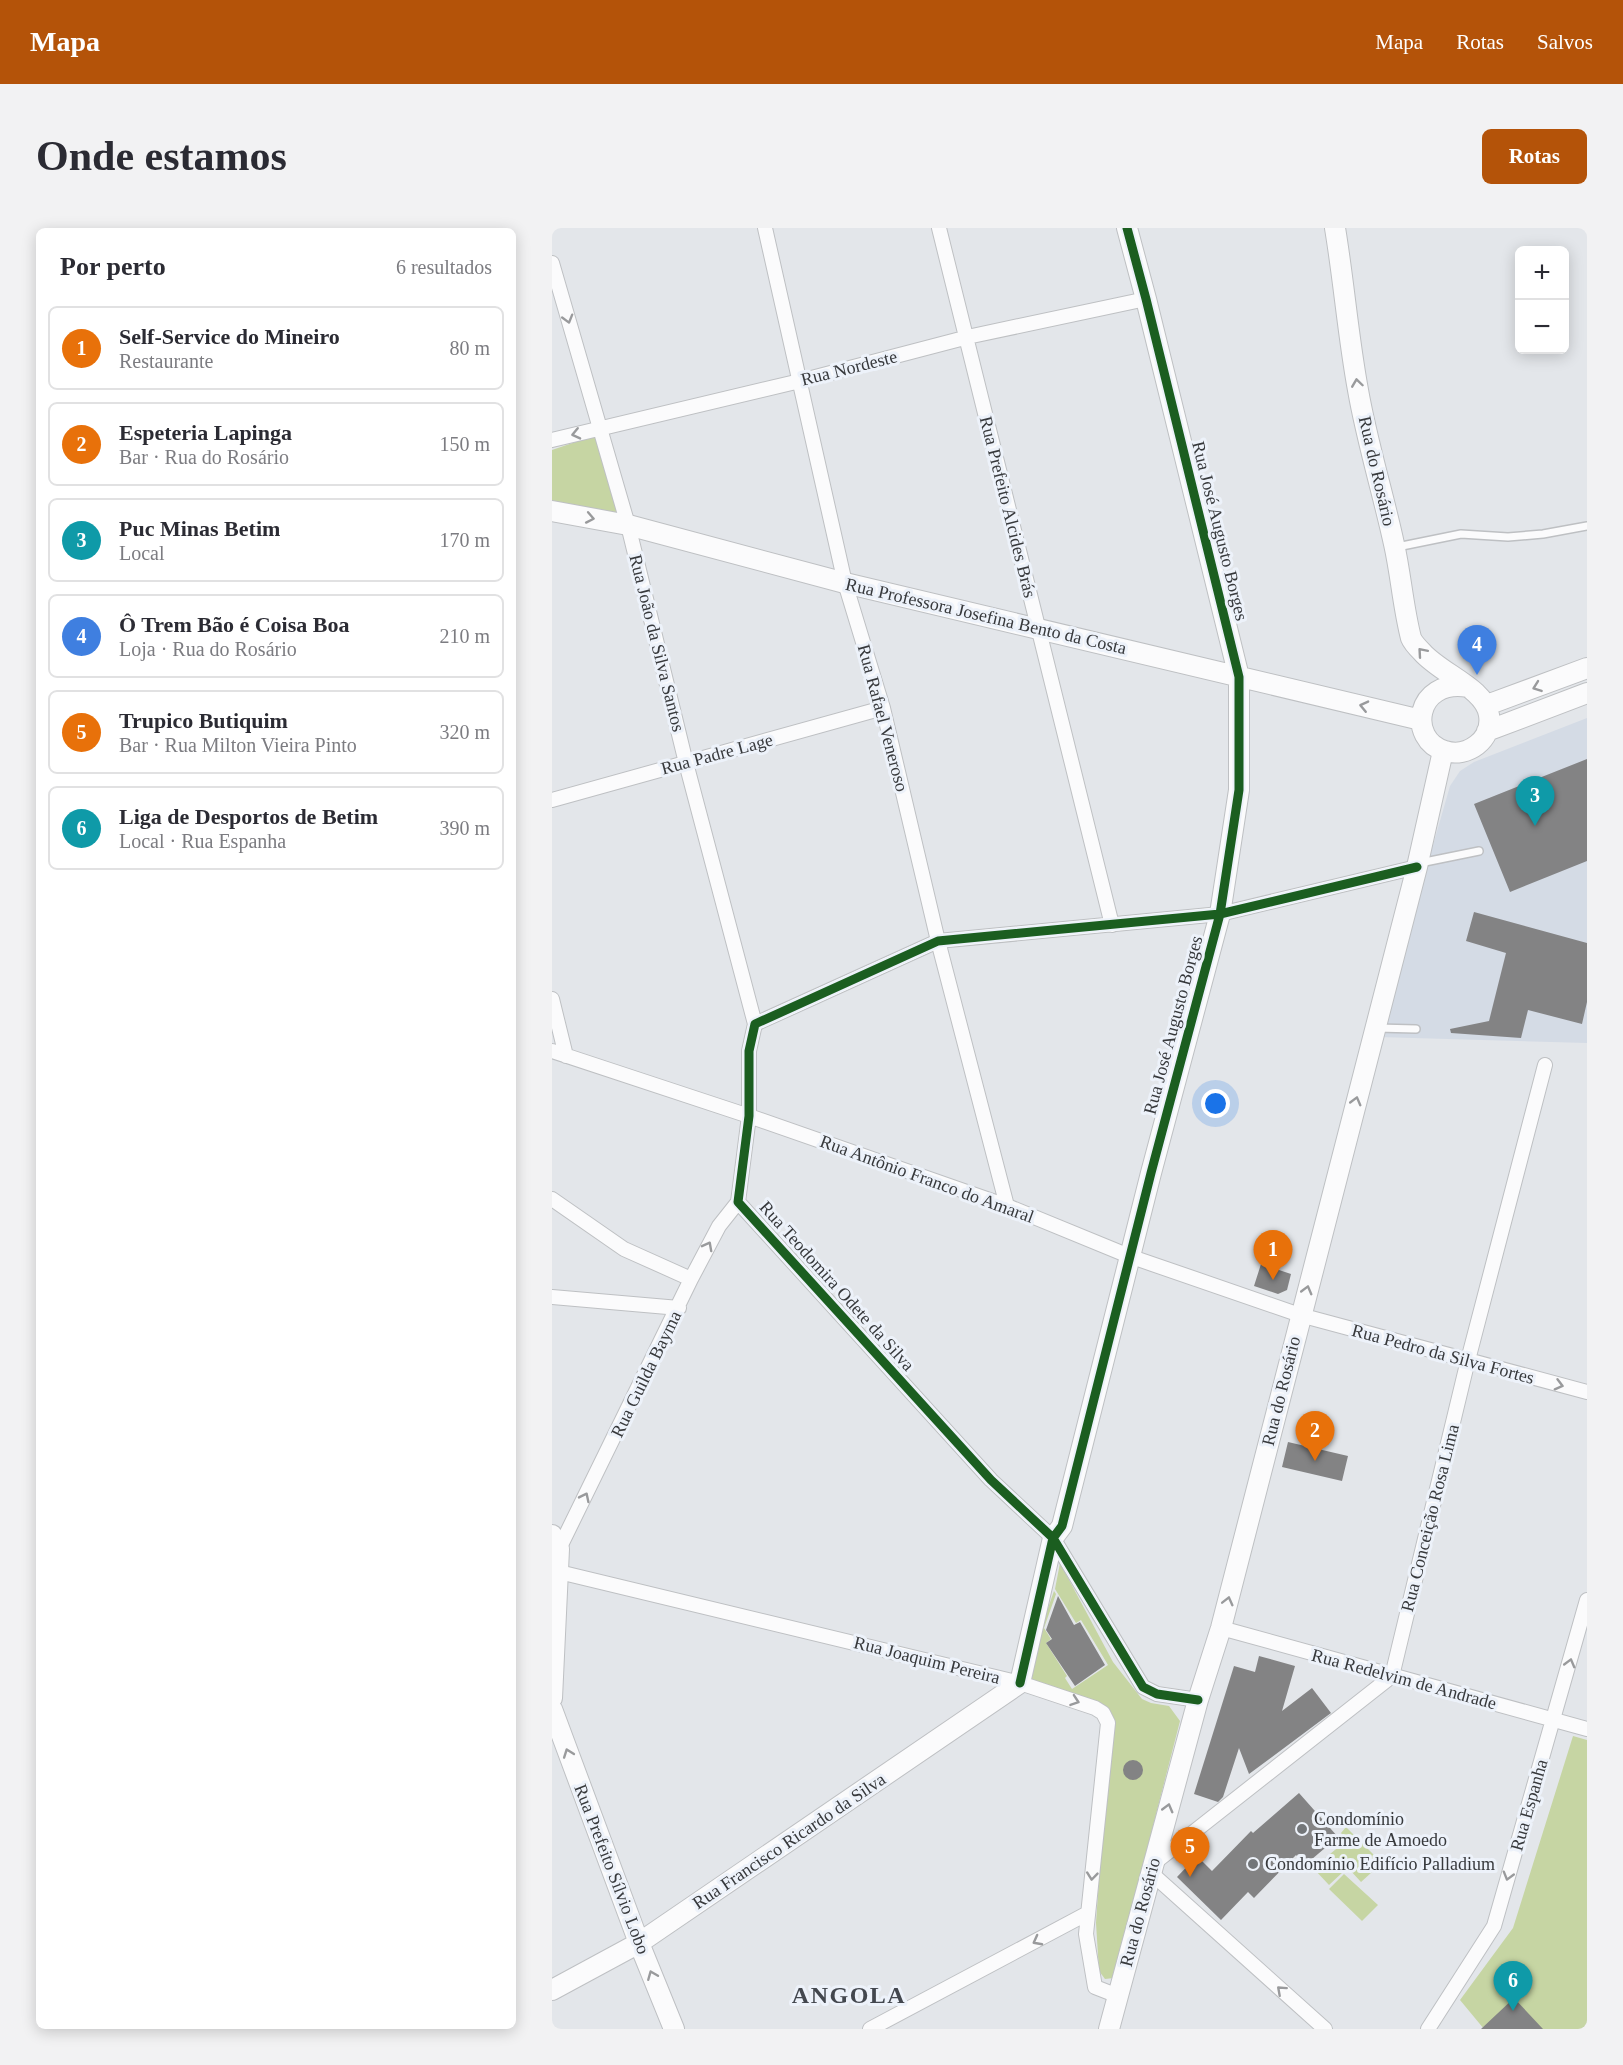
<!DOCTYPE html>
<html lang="pt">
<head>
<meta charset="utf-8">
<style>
  body { margin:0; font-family:Georgia,serif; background:#f2f2f3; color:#2b2b33 }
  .controls { position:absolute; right:18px; top:18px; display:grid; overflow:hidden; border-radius:9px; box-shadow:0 3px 15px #0003 }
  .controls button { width:54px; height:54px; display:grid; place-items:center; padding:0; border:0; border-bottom:2px solid #e1e1e2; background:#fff; color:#2b2b33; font:30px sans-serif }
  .you { position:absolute; left:664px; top:876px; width:21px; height:21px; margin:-15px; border:4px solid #fff; border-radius:50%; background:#1a73e8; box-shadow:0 0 0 9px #1a73e833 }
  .badge { display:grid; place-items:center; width:39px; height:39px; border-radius:50%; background:#b45309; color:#fff; font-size:20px; font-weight:700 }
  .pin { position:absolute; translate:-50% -50px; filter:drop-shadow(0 2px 3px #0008) }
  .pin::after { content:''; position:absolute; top:32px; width:21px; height:18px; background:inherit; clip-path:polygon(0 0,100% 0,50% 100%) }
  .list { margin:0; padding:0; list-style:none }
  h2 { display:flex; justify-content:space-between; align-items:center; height:78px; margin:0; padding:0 24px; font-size:26px }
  h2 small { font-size:20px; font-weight:400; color:#7c7c81 }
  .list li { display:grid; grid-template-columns:39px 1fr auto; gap:18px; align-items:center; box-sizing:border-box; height:84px; margin:0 12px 12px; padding:0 12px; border:2px solid #e1e1e2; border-radius:9px }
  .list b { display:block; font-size:22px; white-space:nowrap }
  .list p { margin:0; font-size:20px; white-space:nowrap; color:#7c7c81 }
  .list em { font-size:20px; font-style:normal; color:#7c7c81 }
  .map { position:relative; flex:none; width:1035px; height:1801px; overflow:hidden; border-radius:9px }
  header { display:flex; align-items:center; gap:36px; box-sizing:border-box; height:84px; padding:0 30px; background:#b45309; color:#fff }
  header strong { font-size:28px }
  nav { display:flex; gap:33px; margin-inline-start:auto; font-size:21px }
  .intro { display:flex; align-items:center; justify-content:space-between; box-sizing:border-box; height:144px; padding:0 36px }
  h1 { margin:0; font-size:42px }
  .button { padding:15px 27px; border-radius:9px; background:#b45309; color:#fff; font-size:21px; font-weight:700 }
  main { display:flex; gap:36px; padding:0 36px }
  aside { flex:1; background:#fff; border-radius:9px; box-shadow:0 3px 15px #0003 }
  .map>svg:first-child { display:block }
  .built { fill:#d4dbe5 }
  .green { fill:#c6d5a3 }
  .building { fill:#838384 }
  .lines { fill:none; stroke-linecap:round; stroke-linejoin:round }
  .lane-casing { stroke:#bec0c3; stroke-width:10 }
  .street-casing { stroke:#bec0c3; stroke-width:16 }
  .secondary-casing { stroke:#bec0c3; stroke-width:22 }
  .lane { stroke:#fbfbfc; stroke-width:7 }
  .street { stroke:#fbfbfc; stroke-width:14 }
  .secondary { stroke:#fbfbfc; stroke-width:20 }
  .cycleway-casing { stroke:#edf2fa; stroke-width:13 }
  .cycleway { stroke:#1b5e20; stroke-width:9 }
  .oneway { stroke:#999a9c }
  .poi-dot { fill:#737679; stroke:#edf2fa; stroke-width:2 }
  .labels { text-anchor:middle; stroke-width:6; stroke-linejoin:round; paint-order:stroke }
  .street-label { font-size:18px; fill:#37393c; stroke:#edf2fa }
  .poi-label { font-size:18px; fill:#37393c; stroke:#edf2fa; text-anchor:start }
  .district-label { font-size:24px; font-weight:bold; letter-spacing:1.5px; fill:#43474e; stroke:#edf2fa }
</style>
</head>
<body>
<header>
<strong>Mapa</strong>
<nav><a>Mapa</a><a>Rotas</a><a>Salvos</a></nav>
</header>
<div class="intro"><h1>Onde estamos</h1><a class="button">Rotas</a></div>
<main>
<aside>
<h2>Por perto<small>6 resultados</small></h2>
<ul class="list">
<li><span class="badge" style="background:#e8710a">1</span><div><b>Self-Service do Mineiro</b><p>Restaurante</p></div><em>80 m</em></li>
<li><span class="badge" style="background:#e8710a">2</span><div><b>Espeteria Lapinga</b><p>Bar · Rua do Rosário</p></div><em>150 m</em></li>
<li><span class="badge" style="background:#0f9aa8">3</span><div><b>Puc Minas Betim</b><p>Local</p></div><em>170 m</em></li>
<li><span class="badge" style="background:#3f7fe0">4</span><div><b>Ô Trem Bão é Coisa Boa</b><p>Loja · Rua do Rosário</p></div><em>210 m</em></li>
<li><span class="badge" style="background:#e8710a">5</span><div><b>Trupico Butiquim</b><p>Bar · Rua Milton Vieira Pinto</p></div><em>320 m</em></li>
<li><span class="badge" style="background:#0f9aa8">6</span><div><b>Liga de Desportos de Betim</b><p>Local · Rua Espanha</p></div><em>390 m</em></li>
</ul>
</aside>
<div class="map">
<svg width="1035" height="1801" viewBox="0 0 1035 1801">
  <rect width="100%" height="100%" fill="#e3e6ea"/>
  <path class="built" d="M1035,490V815L826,809L898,558L908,543L922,534Z"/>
  <path class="green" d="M44,207L66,288L0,275V222Z
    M508,1335L561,1434L590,1471L599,1475L617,1478L628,1493L562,1750L553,1751L547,1743L544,1695L558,1489L547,1474L470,1453L502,1363L504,1366L492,1400L499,1411L494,1415L515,1448L513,1450L520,1461L556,1437L529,1392L524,1395L503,1361Z
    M1021,1508L1035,1512V1801H932L908,1772L961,1700Z
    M794,1599L830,1635L809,1654L797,1641H782L772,1631L795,1612L789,1605Z
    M770,1634L780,1643L791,1644L777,1657L762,1641Z
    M792,1646L826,1677L810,1693L777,1661Z"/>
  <path class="building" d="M1035,531V633L958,664L922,576Z
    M922,684L1035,715V774L1030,796L976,782L969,810L899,805L898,801L937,793L954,725L914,713Z
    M709,1036L739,1046L735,1062L726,1066L702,1058Z
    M736,1214L796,1228L790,1253L730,1239Z
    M506,1368L522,1397L528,1394L553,1437L523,1458L494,1415L500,1411L494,1402Z
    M707,1428L743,1438L730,1483L760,1460L779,1485L697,1546L687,1520L671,1569L666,1574L642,1566L682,1438L703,1444Z
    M571 1542a10 10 0 1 1 20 0a10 10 0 1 1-20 0Z
    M747,1565L786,1609L753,1637L744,1627L702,1670L696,1664L669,1692L625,1649L645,1628L660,1643L699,1603L701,1605Z
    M962,1770L991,1801H929Z"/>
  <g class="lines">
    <defs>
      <path id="lane" d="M845,319L909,306L956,309L991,306L1035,298
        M868,635L927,623
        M825,800L864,801"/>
      <path id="street" d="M213,0L293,355L331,480L386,713L455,978
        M387,0L560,697
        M0,35L76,297L134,535L203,796
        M0,212L248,153L420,108L594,71
        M0,572L331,480
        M0,771L14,828
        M0,823L197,888L455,978L577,1028L748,1087L1035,1164
        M0,971L72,1021L139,1051
        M0,1069L127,1080
        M7,1321L139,1051L167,998L186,974
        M7,1344L468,1455L543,1480L551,1485L556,1495L534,1706L543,1759L566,1768
        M669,1400L1035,1501
        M646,1472L605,1466L591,1459L501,1310L439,1252L186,974L197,888V823L203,796L386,713L668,686L865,639
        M601,1636L840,1448L916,1132L993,837
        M598,1644L773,1801
        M318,1801L536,1685
        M876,1801L942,1698L1035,1372"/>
      <path id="secondary" d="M783,0C792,54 796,108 806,162C815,214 831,265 842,316C849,347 851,379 859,410C861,415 866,420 870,424C889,446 933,460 937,487C941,512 915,530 893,523C855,512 863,450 916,459
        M0,283L76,297L293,355L869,492
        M935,477L1035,440
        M935,503L1035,465
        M0,1307L7,1321L0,1470
        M0,1481L87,1715L122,1801
        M0,1762L87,1715L468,1455L501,1310L510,1298L599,945L668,686L687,562V449L594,71L575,0
        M557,1801L646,1472L669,1400L865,639L891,523"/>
    </defs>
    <use href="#lane" class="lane-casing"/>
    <use href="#street" class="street-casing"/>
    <use href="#secondary" class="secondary-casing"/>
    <use href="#lane" class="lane"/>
    <use href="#street" class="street"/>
    <use href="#secondary" class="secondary"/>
    <defs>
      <path id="cycleway" d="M468,1455L501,1310L510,1298L599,945L668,686L687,562V449L594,71L575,0
        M646,1472L605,1466L591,1459L501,1310L439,1252L186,974L197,888V823L203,796L386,713L668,686L865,639"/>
    </defs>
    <use href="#cycleway" class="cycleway-casing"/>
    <use href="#cycleway" class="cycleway"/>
  </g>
  <defs><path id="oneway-chevron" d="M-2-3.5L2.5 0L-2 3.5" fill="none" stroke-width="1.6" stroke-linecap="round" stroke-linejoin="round" transform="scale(1.5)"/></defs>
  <g class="oneway">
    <use href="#oneway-chevron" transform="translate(16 91) rotate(74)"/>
    <use href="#oneway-chevron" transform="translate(805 155) rotate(-98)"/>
    <use href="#oneway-chevron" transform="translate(24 206) rotate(167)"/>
    <use href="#oneway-chevron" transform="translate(38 290) rotate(11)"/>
    <use href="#oneway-chevron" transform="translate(870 424) rotate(-131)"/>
    <use href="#oneway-chevron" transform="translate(985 459) rotate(160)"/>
    <use href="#oneway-chevron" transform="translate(812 478) rotate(-167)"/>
    <use href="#oneway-chevron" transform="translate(804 873) rotate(-75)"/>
    <use href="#oneway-chevron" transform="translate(156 1018) rotate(-62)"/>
    <use href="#oneway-chevron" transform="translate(755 1062) rotate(-75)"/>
    <use href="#oneway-chevron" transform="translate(1007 1157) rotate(15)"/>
    <use href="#oneway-chevron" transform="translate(33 1269) rotate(-64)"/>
    <use href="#oneway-chevron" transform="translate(676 1373) rotate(-76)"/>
    <use href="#oneway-chevron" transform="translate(1018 1435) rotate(-75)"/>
    <use href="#oneway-chevron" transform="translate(523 1473) rotate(19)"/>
    <use href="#oneway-chevron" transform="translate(16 1525) rotate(-110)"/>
    <use href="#oneway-chevron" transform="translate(616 1580) rotate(-75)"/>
    <use href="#oneway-chevron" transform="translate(540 1648) rotate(96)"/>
    <use href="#oneway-chevron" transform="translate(956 1648) rotate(106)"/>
    <use href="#oneway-chevron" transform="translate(485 1713) rotate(152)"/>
    <use href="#oneway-chevron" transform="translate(100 1747) rotate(-112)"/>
    <use href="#oneway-chevron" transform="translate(729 1762) rotate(-138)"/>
  </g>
  <g class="poi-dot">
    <circle cx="750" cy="1601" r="6"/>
    <circle cx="701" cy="1636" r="6"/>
  </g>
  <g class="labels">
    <g class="street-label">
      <text transform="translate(297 140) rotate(-14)" y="6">Rua Nordeste</text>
      <text transform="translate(825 243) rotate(77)" y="6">Rua do Rosário</text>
      <text transform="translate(456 279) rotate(76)" y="6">Rua Prefeito Alcides Brás</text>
      <text transform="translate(668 303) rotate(76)" y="6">Rua José Augusto Borges</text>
      <text transform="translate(434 388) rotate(13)" y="6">Rua Professora Josefina Bento da Costa</text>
      <text transform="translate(105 415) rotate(76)" y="6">Rua João da Silva Santos</text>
      <text transform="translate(331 490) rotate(75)" y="6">Rua Rafael Veneroso</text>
      <text transform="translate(165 526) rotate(-15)" y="6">Rua Padre Lage</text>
      <text transform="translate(621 797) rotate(-75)" y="6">Rua José Augusto Borges</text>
      <text transform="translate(375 951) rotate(20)" y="6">Rua Antônio Franco do Amaral</text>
      <text transform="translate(285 1058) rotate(48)" y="6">Rua Teodomira Odete da Silva</text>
      <text transform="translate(891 1126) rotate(15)" y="6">Rua Pedro da Silva Fortes</text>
      <text transform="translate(94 1146) rotate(-64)" y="6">Rua Guilda Bayma</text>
      <text transform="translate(729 1163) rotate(-76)" y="6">Rua do Rosário</text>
      <text transform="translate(878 1290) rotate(-76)" y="6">Rua Conceição Rosa Lima</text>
      <text transform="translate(375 1432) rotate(14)" y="6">Rua Joaquim Pereira</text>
      <text transform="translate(852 1451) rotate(15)" y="6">Rua Redelvim de Andrade</text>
      <text transform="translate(977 1577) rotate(-74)" y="6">Rua Espanha</text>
      <text transform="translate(237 1613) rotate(-34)" y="6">Rua Francisco Ricardo da Silva</text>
      <text transform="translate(60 1641) rotate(69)" y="6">Rua Prefeito Sílvio Lobo</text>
      <text transform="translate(588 1684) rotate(-75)" y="6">Rua do Rosário</text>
    </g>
    <g class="poi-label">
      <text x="762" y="1597">Condomínio<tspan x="762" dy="21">Farme de Amoedo</tspan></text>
      <text x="713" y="1642">Condomínio Edifício Palladium</text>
    </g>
    <g class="district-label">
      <text x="297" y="1775">ANGOLA</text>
    </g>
  </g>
</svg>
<div class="controls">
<button>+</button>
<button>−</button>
</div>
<div class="you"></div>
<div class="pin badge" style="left:721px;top:1052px;background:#e8710a">1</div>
<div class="pin badge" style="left:763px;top:1233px;background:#e8710a">2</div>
<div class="pin badge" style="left:983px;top:598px;background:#0f9aa8">3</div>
<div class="pin badge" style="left:925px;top:447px;background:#3f7fe0">4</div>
<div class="pin badge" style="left:638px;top:1649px;background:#e8710a">5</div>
<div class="pin badge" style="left:961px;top:1783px;background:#0f9aa8">6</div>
</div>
</main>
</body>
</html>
